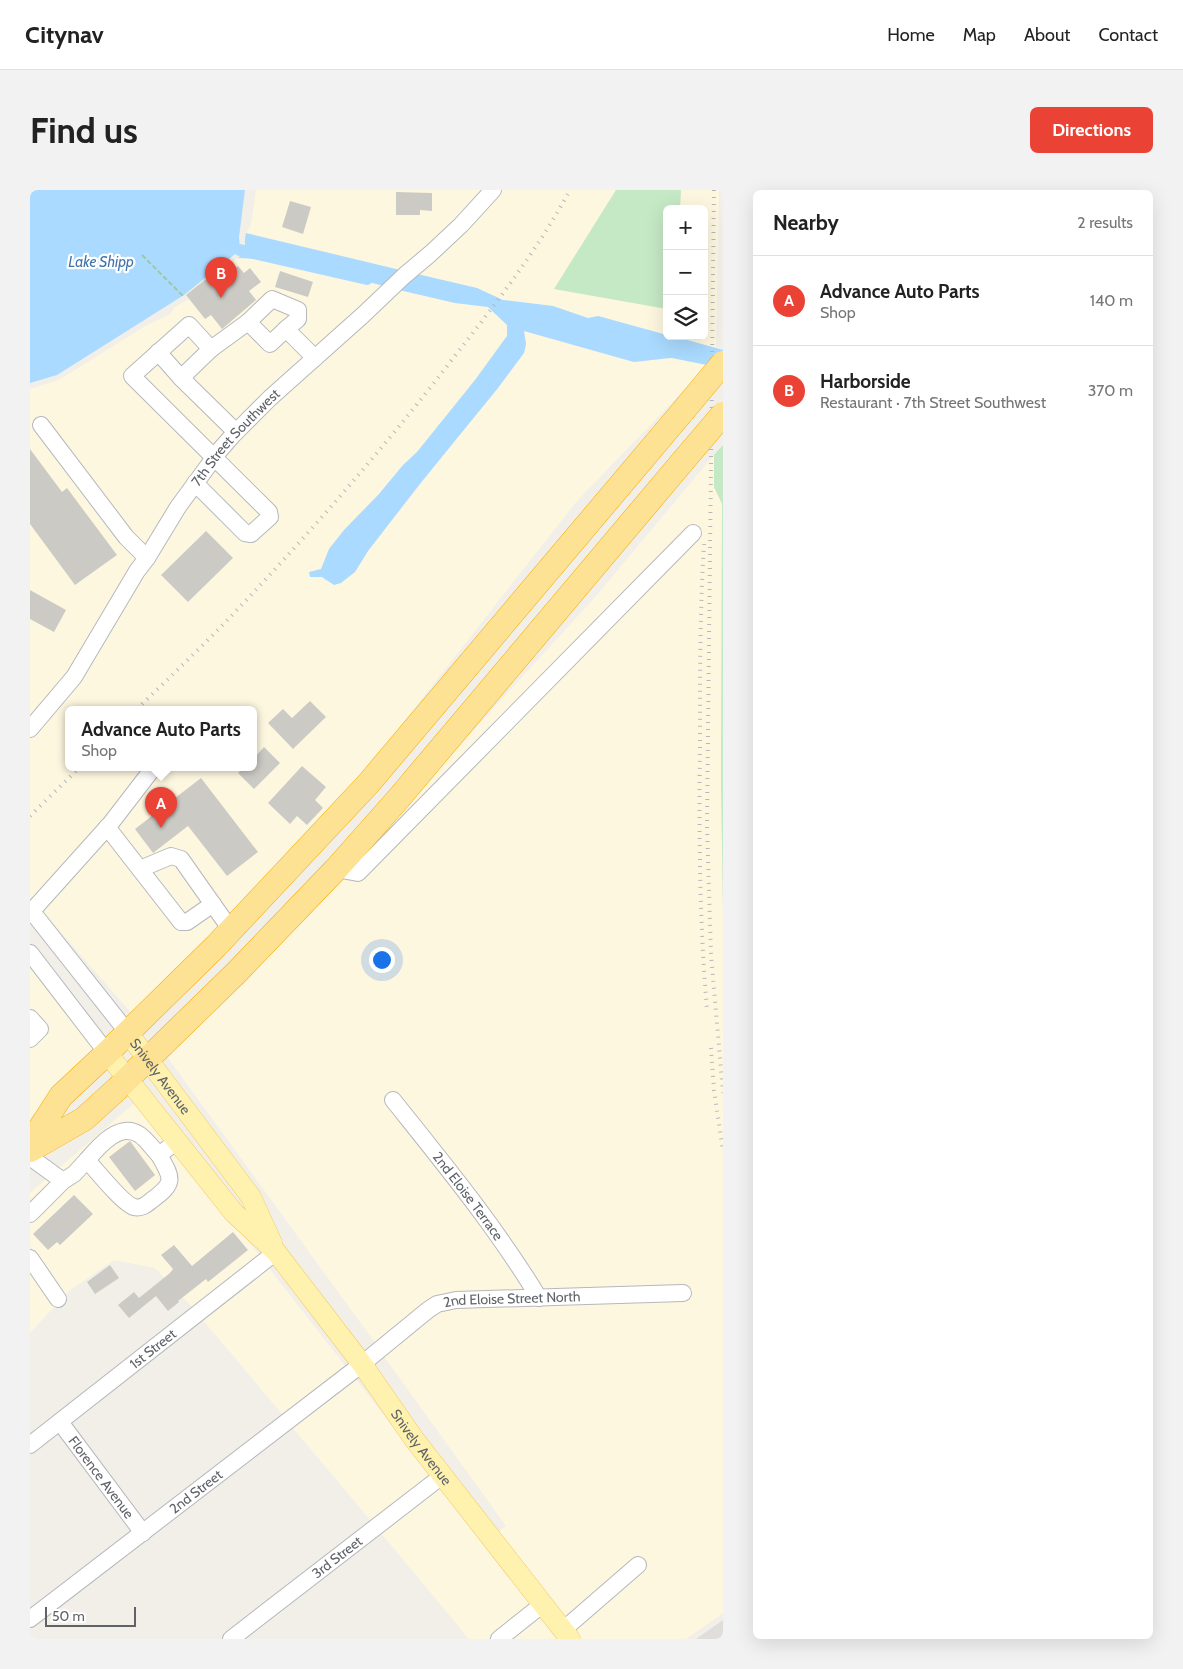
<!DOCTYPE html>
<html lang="en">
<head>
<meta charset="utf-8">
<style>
  body { margin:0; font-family:Cabin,sans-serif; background:#f2f2f2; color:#222 }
  .controls { position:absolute; right:15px; top:15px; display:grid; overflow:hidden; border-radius:8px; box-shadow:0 5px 20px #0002 }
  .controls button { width:45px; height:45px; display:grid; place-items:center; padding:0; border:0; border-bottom:1px solid #e0e0e0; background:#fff; color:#222; font:25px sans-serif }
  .scale { position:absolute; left:15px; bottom:12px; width:91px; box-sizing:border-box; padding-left:5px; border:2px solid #5f6368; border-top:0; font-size:14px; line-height:18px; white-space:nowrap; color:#5f6368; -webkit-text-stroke:4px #fff; paint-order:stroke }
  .you { position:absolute; left:351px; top:769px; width:18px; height:18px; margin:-12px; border:4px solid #fff; border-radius:50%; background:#1a73e8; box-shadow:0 0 0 8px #1a73e833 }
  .badge { display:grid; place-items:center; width:32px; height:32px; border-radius:50%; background:#ea4335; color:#fff; font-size:16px; font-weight:700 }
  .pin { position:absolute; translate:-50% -41px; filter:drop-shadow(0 1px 2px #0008) }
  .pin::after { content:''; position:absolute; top:26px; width:18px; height:15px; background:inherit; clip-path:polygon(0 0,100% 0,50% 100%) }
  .popup { position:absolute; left:35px; top:516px; width:192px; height:65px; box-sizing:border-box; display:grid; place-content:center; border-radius:8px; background:#fff; filter:drop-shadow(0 1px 4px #0005); font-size:16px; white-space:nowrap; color:#767676 }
  .popup b { font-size:19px; color:#222 }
  .popup::after { content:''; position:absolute; left:50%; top:100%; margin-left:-10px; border:10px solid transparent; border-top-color:#fff }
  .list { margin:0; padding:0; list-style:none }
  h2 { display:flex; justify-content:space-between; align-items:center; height:65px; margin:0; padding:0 20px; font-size:21px }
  h2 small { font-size:16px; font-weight:400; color:#767676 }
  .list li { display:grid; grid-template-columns:32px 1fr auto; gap:15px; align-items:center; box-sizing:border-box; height:90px; padding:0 20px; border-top:1px solid #e0e0e0 }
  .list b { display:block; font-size:19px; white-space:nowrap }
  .list p { margin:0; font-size:16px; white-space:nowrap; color:#767676 }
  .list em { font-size:16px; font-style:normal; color:#767676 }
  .icon { flex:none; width:28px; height:28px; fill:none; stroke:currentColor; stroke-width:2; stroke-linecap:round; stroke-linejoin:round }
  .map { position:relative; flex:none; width:693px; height:1449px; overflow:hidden; border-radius:8px }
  header { display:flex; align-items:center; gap:30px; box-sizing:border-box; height:70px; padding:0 25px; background:#fff; border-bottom:1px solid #e0e0e0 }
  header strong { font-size:24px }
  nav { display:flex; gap:28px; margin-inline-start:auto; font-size:18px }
  .intro { display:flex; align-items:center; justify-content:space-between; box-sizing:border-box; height:120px; padding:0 30px }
  h1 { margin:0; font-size:35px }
  .button { padding:12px 22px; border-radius:8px; background:#ea4335; color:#fff; font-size:18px; font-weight:700 }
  main { display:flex; gap:30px; padding:0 30px }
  aside { flex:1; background:#fff; border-radius:8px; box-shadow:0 5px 20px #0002 }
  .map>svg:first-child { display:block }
  .commercial { fill:#fef7e0; fill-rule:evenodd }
  .industrial { fill:#e0deda }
  .green { fill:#c5e8c5 }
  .water { fill:#aadaff }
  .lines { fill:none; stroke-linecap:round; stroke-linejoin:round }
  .canal { stroke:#aadaff; stroke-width:12 }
  .building { fill:#cccac5 }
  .minor-casing { stroke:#b5b8bc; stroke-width:18 }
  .major-casing { stroke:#f2c960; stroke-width:21 }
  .highway-casing { stroke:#f9ab00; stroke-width:25 }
  .path { stroke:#9cc7a9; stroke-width:2; stroke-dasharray:5 2.5; stroke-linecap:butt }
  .minor { stroke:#fff; stroke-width:16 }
  .major { stroke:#fff2af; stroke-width:20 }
  .highway { stroke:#fde293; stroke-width:24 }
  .rail { stroke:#b6b7b8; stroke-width:4; stroke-dasharray:1 6; stroke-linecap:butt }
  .highway-bridge-casing { stroke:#f9ab00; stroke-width:25; stroke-linecap:butt }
  .highway-bridge { stroke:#fde293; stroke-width:24 }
  .labels { text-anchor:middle; stroke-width:4.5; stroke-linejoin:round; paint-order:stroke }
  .street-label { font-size:14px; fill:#5f6368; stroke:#fff }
  .water-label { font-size:15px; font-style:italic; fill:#4174aa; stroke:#fff }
</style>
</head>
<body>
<header>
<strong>Citynav</strong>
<nav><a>Home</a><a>Map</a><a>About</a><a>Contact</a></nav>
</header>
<div class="intro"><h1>Find us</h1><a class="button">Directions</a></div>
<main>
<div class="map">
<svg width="693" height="1449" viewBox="0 0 693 1449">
  <rect width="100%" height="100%" fill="#f1efe8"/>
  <path class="commercial" d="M226,0H454L426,30L370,80L216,43L221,35Z
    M472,0H586L525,99L637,119V145L568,126L558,128L523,116L473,110L447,98L387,84L435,41Z
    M651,0H689L686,158L643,146H674V19H650Z
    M208,68L255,70L314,81L328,89L354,96L236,202L40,483L0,529V199L29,190L117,135L141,124L144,118L157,110Z
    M369,100L425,113L458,117L477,135V146L445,190L387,262L373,275L349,304L314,340L299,359L291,379L284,380L296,391L325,382L338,361L430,244L468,198L494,163L496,154L494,141L603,172L667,165L684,169L546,312L326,593L104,826L0,707V549L25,521L153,322L194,265L244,213ZM38,519H224V577H38Z
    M684,265V297L692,313L691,591L693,721V1423L656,1449H549L466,1344L476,1336L353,1165L409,1121L427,1117L506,1115L507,1117L511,1115L659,1110V1096L512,1101L405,952L363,901L354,910L450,1031L497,1101L426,1103L346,1154L138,868L233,771L567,405Z
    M0,774L68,862L0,928Z
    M107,911L230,1066L164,1119L125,1078L84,1070L39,1101L34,1107L0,1056V1003Z
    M238,1077L316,1177L253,1225L172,1129Z
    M0,1080L25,1116L0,1143Z
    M325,1188L401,1286L342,1332L261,1236Z
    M409,1297L503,1413L458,1449H439L350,1342Z
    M512,1424L531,1449H480Z"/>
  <path class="industrial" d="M693,1430V1449H666Z"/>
  <path class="green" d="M586,0H651L650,19H637V119L524,99Z
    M693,255V721L691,591L692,314L684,297V265Z"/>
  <path class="water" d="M0,0H215L209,47L210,60L154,105L27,185L0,193Z
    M216,43L370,80L354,96L327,89L314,81L255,70L208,68L215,61V48Z
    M387,84L447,98L473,110L523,116L558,128L568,126L637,145V146H643L693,160V163L687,170L667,165L604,172L494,141L496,154L494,163L468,198L389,295L338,361L325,382L311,393L304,395L292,387H280L279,382L291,379L299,359L314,340L349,304L373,275L387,262L445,190L477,146V135L458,117L425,113L369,100Z"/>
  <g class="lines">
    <path class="canal" d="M210,60L337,89
      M643,162L693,172"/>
  </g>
  <path class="building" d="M366,2L402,3V21L390,20V25H366Z
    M260,11L281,17L273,44L252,37Z
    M208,76L214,83L220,78L231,92L219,101L226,110L192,139L181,125L175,129L156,105L190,78L196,85Z
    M250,81L283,92L278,107L245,97Z
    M0,259L32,302L37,298L87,365L45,395L0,334Z
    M176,341L203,368L158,412L131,385Z
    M0,400L36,420L24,442L0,429Z
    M280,511L296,527L263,559L238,533L253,519L262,528Z
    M234,557L250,573L224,599L208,583L214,577H224V568Z
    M272,576L296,597L285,610L293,618L277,635L267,626L260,634L238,613Z
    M171,588L228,662L197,686L158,636L123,663L105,639Z
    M100,951L125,985L105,1001L79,967Z
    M44,1005L63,1024L30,1055L27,1052L18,1060L3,1044Z
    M203,1042L218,1060L178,1092L176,1089L148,1111L149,1112L138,1121L126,1106L99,1128L88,1115L104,1102L109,1108L140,1083L143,1079L131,1065L144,1055L162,1076Z
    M80,1075L89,1088L65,1104L57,1092Z"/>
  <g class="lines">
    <defs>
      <g id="minor">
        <path d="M218,132L242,109L268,120V129L256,139"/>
        <path d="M128,162L151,188"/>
        <path d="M11,235L96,347L117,368"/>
        <path d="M206,242L151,188L181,159L218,132L240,154L256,139L285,168"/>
        <path d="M165,293L215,343L221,344L240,327L239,322L102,186L159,135L181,159"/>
        <path id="s1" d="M0,539L44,487L107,381L117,368L148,317L189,261L203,245L240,208L333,125L375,85L400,64L431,35L463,0"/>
        <path d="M77,637L151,732H157L183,714"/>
        <path d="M110,679L141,666L151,669L201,740"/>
        <path d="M306,679L328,683L663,343"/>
        <path d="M0,719L98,843"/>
        <path d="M2,721L81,633L124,577"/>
        <path d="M0,763L77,863"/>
        <path d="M0,828L10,839L0,849"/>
        <path id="s2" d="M363,910C414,974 466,1037 509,1108"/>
        <path d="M0,967L33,991"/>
        <path d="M57,970C69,956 90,931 110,945C117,950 123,959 129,965"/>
        <path d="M0,1024L33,991L44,984L57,970C66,980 93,1014 104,1017C112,1019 117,1014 122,1010C145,993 143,989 129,965L147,951"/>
        <path d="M0,1068L28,1109"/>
        <path id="s3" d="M30,1232L113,1343"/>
        <path id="s4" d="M0,1255L246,1062"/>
        <path id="s5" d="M0,1429L332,1174L398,1120L407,1114L426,1110L653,1103"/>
        <path d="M533,1440L608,1375"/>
        <path id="s6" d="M201,1449L412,1286"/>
        <path d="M469,1449L513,1414"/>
      </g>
      <g id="major">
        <path id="s7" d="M98,843L221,1007L242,1053"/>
        <path id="s8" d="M77,863L204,1023L246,1062L332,1174L384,1249L540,1449"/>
      </g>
      <path id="highway" d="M0,954L31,906L77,863L186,756L338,594L653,221
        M0,960L54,929L87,899L206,783L306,679L369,608L653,271"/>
    </defs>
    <use href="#minor" class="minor-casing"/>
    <use href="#major" class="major-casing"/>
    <use href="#highway" class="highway-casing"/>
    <path class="path" d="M112,65L154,107"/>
    <use href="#minor" class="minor"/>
    <use href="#major" class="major"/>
    <use href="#highway" class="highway"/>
    <path class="rail" d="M684,0L677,635L681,764L693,903
      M674,354C670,418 670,482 670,547C669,637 669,728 677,819
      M107,519C140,487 173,456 204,423C280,343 353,259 421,171C464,116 507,61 540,0
      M0,626L50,577
      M681,858L684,900L693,961"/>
    <defs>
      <path id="highway-bridge" d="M653,221L693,173
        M653,271L693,224"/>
    </defs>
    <use href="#highway-bridge" class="highway-bridge-casing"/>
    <use href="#highway-bridge" class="highway-bridge"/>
  </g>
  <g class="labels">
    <g class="street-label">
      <text dy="5" stroke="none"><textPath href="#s1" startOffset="358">7th Street Southwest</textPath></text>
      <text dy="5" stroke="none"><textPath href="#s7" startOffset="54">Snively Avenue</textPath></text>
      <text dy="5" stroke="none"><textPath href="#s2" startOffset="122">2nd Eloise Terrace</textPath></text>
      <text dy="5" stroke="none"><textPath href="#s5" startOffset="590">2nd Eloise Street North</textPath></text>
      <text dy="5" stroke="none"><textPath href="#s4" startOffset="156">1st Street</textPath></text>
      <text dy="5" stroke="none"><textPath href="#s8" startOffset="505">Snively Avenue</textPath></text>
      <text dy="5" stroke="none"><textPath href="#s3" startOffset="69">Florence Avenue</textPath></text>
      <text dy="5" stroke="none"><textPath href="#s5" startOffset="209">2nd Street</textPath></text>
      <text dy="5" stroke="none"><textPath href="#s6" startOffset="134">3rd Street</textPath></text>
    </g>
    <g class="water-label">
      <text x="71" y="77">Lake Shipp</text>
    </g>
  </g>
</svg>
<div class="controls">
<button>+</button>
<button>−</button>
<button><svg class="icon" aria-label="layers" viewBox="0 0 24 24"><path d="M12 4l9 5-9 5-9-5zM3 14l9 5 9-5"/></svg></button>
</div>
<div class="scale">50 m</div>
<div class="you"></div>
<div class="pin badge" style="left:131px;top:638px">A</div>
<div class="popup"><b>Advance Auto Parts</b>Shop</div>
<div class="pin badge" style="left:191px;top:108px">B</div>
</div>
<aside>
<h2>Nearby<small>2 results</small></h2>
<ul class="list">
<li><span class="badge">A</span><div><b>Advance Auto Parts</b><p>Shop</p></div><em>140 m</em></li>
<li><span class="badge">B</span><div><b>Harborside</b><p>Restaurant · 7th Street Southwest</p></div><em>370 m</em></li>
</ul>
</aside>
</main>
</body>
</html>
